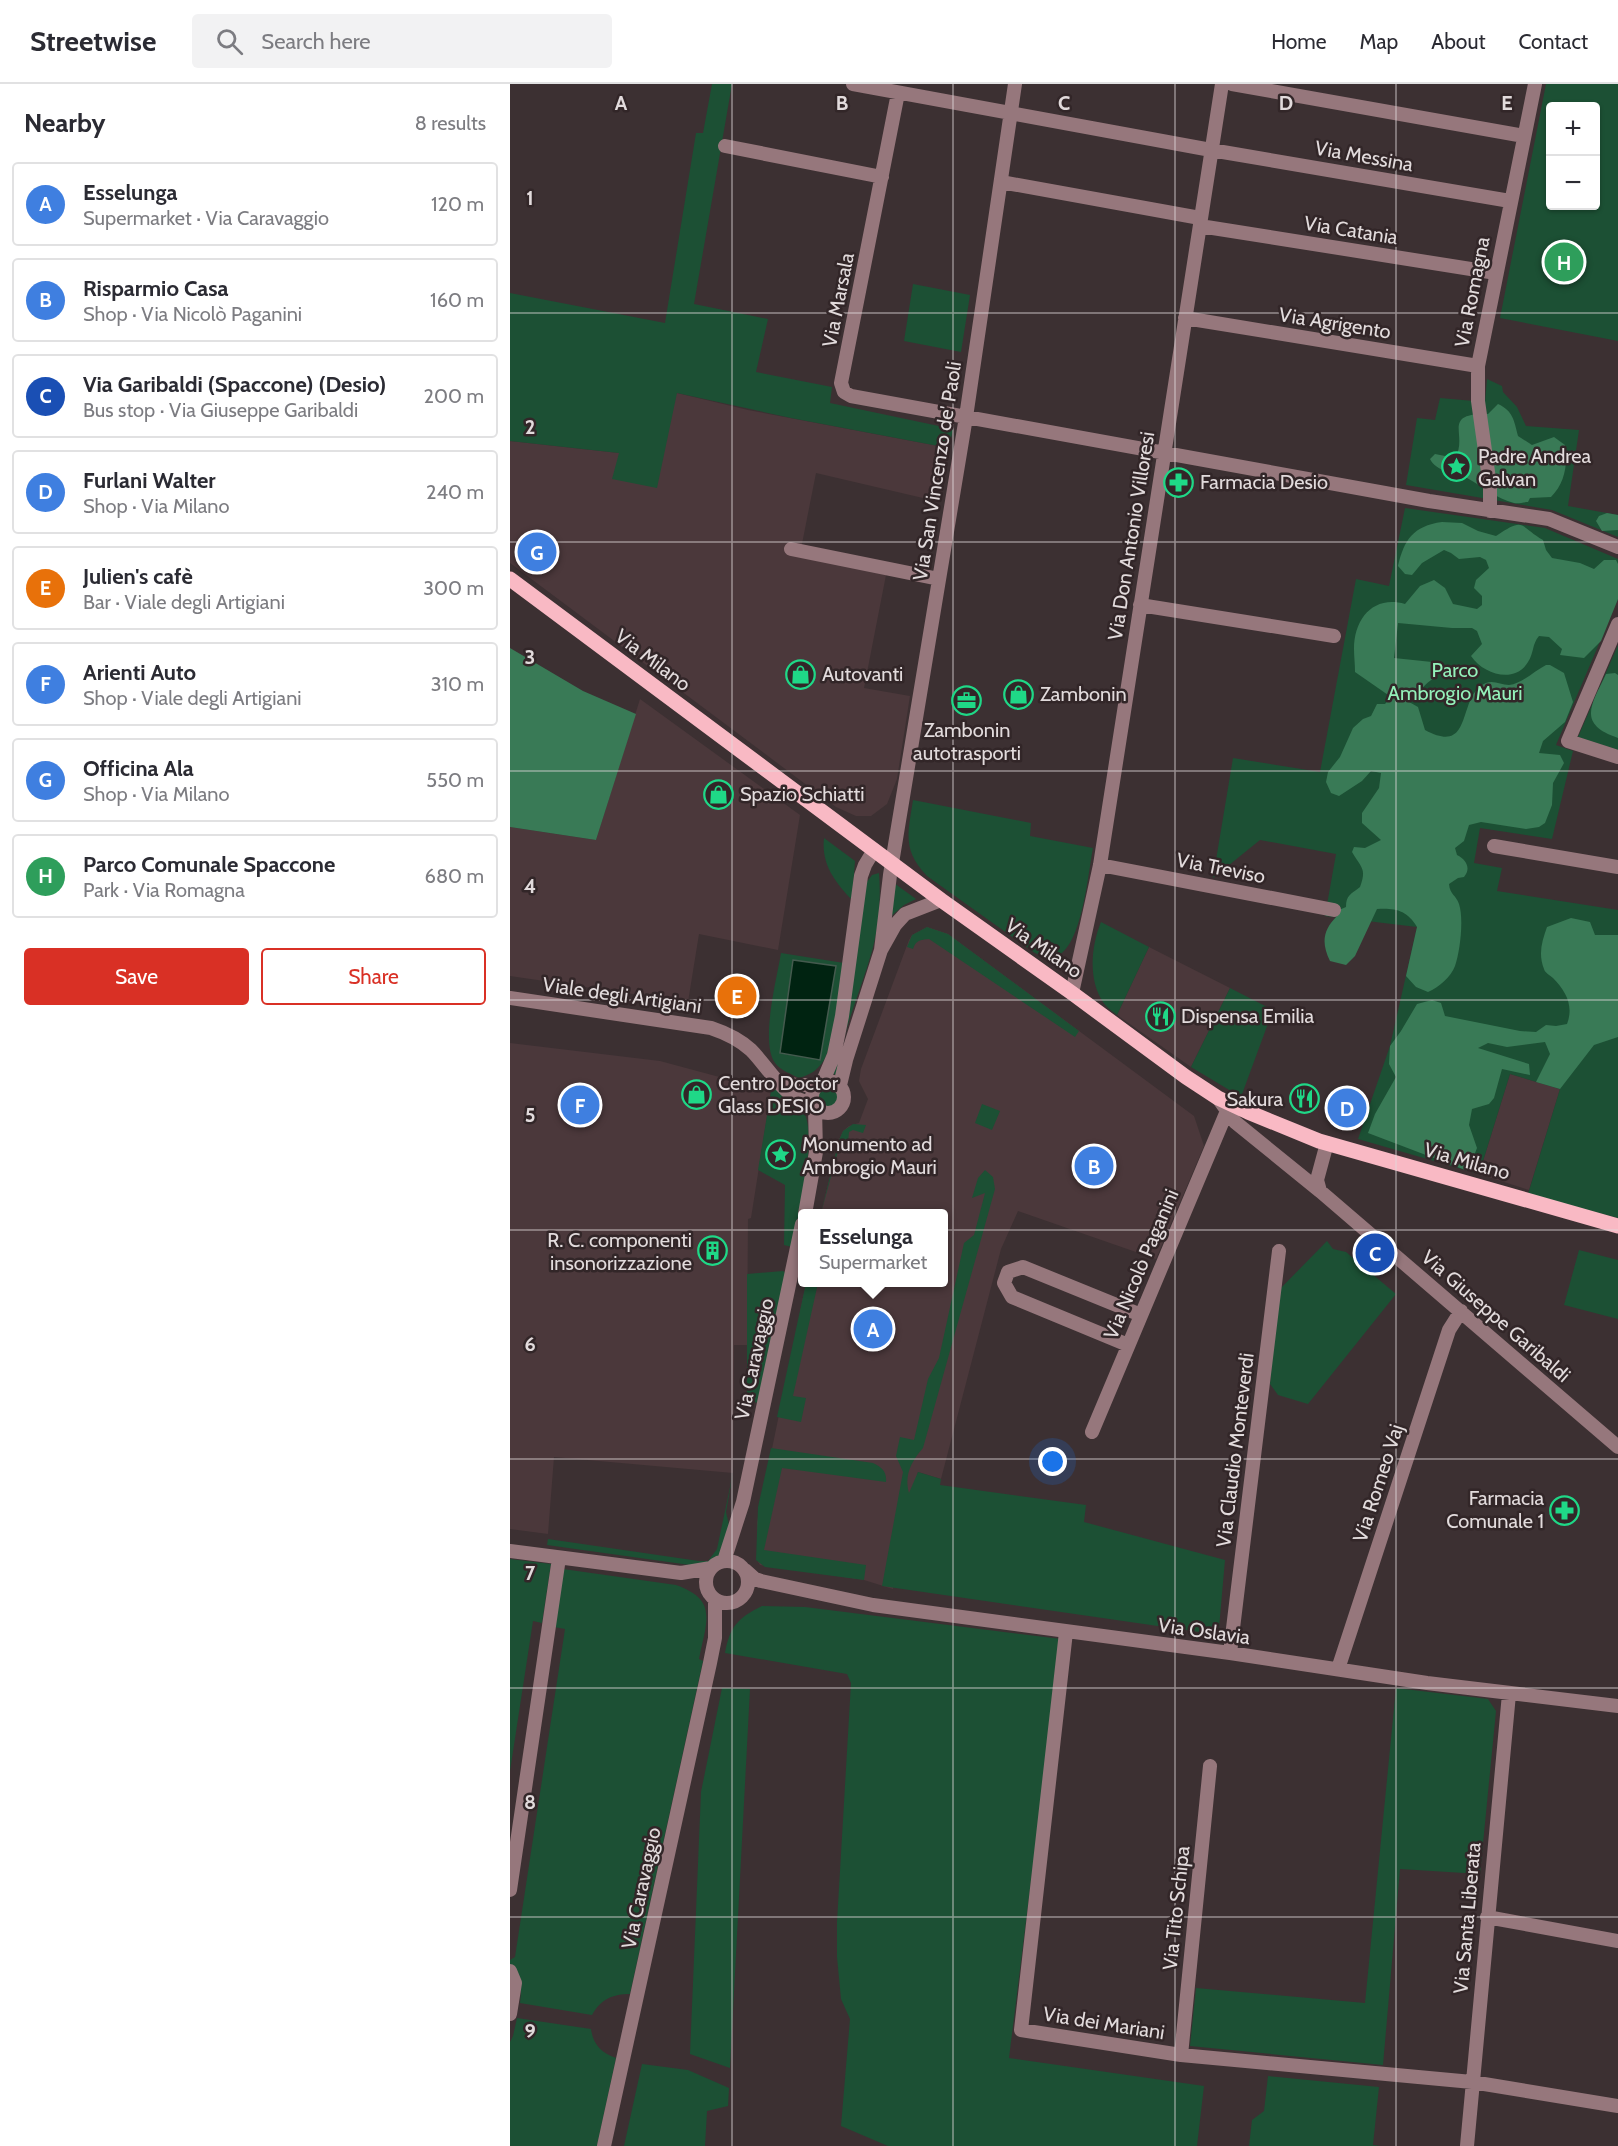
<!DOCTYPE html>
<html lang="en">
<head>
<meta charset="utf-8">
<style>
  body { margin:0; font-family:Cabin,sans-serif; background:#f2f2f3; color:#2b2b33 }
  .controls { position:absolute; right:18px; top:18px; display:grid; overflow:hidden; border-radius:6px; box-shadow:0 2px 4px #0004 }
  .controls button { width:54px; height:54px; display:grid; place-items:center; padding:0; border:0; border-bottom:2px solid #e1e1e2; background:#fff; color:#2b2b33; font:30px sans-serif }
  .you { position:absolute; left:543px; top:1378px; width:21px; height:21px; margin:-15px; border:4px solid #fff; border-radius:50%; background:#1a73e8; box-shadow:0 0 0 9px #1a73e833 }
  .badge { display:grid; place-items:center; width:39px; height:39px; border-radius:50%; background:#d93025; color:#fff; font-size:20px; font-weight:700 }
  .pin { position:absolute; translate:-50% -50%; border:3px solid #fff; box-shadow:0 2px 6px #0006 }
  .popup { position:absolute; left:288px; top:1125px; width:150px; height:78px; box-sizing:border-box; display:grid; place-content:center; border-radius:6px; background:#fff; filter:drop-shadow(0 2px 4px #0005); font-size:20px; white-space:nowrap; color:#7c7c81 }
  .popup b { font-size:22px; color:#2b2b33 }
  .popup::after { content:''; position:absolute; left:50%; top:100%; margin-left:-12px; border:12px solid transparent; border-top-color:#fff }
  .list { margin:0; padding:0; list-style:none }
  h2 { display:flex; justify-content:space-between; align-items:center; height:78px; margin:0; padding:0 24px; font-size:26px }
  h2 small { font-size:20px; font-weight:400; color:#7c7c81 }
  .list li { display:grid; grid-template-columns:39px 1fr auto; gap:18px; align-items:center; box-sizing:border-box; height:84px; margin:0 12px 12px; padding:0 12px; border:2px solid #e1e1e2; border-radius:6px }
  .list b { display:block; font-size:22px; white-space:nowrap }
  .list p { margin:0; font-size:20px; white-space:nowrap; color:#7c7c81 }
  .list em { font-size:20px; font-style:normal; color:#7c7c81 }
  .actions { display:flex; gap:12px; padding:18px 24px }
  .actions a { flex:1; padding:14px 0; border:2px solid #d93025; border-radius:6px; text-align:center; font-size:21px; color:#d93025 }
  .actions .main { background:#d93025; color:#fff }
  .icon { flex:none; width:33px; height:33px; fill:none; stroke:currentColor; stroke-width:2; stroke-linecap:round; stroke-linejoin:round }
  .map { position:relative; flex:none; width:1108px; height:2062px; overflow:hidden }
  header { display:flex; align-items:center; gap:36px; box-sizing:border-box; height:84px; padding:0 30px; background:#fff; border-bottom:2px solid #e1e1e2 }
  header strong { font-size:28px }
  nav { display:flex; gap:33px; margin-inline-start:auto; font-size:21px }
  .search { width:420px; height:54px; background:#f2f2f3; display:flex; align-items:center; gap:15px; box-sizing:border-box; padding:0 21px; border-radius:6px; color:#7c7c81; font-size:22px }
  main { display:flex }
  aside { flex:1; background:#fff }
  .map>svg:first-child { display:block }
  .built { fill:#4b383b }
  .green { fill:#1c5034; fill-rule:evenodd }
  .forest { fill:#397a56 }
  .water { fill:#002311; stroke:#445a4e; stroke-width:1.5 }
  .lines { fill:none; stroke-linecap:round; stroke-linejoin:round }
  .minor { stroke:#96777c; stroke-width:14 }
  .major { stroke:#f9b9c4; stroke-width:15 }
  .grid { fill:none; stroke:#e2dbdc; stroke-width:1.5; stroke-opacity:0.55 }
  .labels { text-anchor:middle; stroke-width:5; stroke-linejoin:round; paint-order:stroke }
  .street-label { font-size:20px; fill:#e2dbdc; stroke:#322628 }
  .poi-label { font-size:20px; fill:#e2dbdc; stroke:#322628; text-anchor:start }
  .park-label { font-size:20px; fill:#94f1ba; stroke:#322628 }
  .grid-label { font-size:20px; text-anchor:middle; font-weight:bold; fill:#e2dbdc; stroke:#322628; stroke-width:5; stroke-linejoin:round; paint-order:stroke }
</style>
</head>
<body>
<header>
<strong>Streetwise</strong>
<div class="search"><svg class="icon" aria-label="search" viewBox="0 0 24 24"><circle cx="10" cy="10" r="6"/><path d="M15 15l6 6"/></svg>Search here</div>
<nav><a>Home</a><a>Map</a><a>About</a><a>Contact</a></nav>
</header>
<main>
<aside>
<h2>Nearby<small>8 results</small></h2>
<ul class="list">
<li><span class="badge" style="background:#3f7fe0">A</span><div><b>Esselunga</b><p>Supermarket · Via Caravaggio</p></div><em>120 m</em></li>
<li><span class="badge" style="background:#3f7fe0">B</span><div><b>Risparmio Casa</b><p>Shop · Via Nicolò Paganini</p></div><em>160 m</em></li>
<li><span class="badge" style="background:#1a4fb4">C</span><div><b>Via Garibaldi (Spaccone) (Desio)</b><p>Bus stop · Via Giuseppe Garibaldi</p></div><em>200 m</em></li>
<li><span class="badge" style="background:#3f7fe0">D</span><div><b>Furlani Walter</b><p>Shop · Via Milano</p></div><em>240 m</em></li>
<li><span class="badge" style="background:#e8710a">E</span><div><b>Julien's cafè</b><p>Bar · Viale degli Artigiani</p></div><em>300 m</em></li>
<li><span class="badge" style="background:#3f7fe0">F</span><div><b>Arienti Auto</b><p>Shop · Viale degli Artigiani</p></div><em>310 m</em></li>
<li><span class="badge" style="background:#3f7fe0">G</span><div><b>Officina Ala</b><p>Shop · Via Milano</p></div><em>550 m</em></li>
<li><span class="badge" style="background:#2e9e5b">H</span><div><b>Parco Comunale Spaccone</b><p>Park · Via Romagna</p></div><em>680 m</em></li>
</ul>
<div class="actions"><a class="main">Save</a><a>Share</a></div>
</aside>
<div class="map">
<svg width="1108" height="2062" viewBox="0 0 1108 2062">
  <rect width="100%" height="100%" fill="#3c3032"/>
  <path class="built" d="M167,309L238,326L439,364L430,418L306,389L290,470L376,491L354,604L400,612L387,695L377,720L361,732H346L326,723L0,479V357L109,369Z
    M130,615L290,731L268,866L189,850L178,918L0,892V743L86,756Z
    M417,843L438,850L684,1032L694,1062L646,1175L508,1127L491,1165L431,1395L408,1388L383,1505L354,1496L250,1481L247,1476V1438L296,1199L434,1198V1130L311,1129L329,1056L333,1047L339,1042L349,1039L358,1015L349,997L351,985L399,856L402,851Z
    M639,863L720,904L681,983L607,931Z
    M0,959L150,977L261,1007L241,1134L238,1135L237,1261H224L223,1389L44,1373L38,1450L0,1445Z
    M1000,990L1050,1005L1019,1106L969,1090Z"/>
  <path class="green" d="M202,0H222L184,220L258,235L246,288L322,303L320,319L443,345L439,364L281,334L167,309L147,404L102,395L109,369L0,357V209L155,239L186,49H193Z
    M1036,0H1108V257L990,234ZM1040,22H1086V122H1040Z
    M403,200L460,211L451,268L394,257Z
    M977,295L992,302L993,308L1007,323L1016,342L1069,346L1058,422L1108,431V453L1042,426L896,401L907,334L925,336L930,314L975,318Z
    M895,424L1035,444L1108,475V515L1046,661L1063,667L1042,755L970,744L964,779L992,784L987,807L1108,826V1134L1018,1110L1050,1005L1000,990L969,1090L848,1055L880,962L907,843L815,832L826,770L750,756L703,794L723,674L810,688L846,495L879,502Z
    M1108,561V666L1068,653Z
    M403,716L521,739L520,752L583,764C578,788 572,869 543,873C537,874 531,871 525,869L417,792C392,766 398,749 403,716Z
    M314,754L345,777L342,816C325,798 311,780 314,754Z
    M369,789C371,814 369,843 362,867C350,910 332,946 327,991L319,989L354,802L362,791Z
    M384,799L406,815L394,821L379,834Z
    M591,838L639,863L607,931C602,927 596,923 593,918C578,896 581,862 591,838Z
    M417,843L438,850L569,947L565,953L419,855C410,856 406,856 403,865L397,863L402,851Z
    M271,869L334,879C331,900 324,960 314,976C308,986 300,991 289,994C281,990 270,986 265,979C250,958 267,894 271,869Z
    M720,904L763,926L731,1013L681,983Z
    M306 1013a12 12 0 1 1 24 0a12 12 0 1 1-24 0Z
    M264,1004C273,1011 288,1017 293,1027C309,1051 287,1133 282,1163L274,1161L275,1101L248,1086L261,1007Z
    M472,1020L490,1027L482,1046L465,1039Z
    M343,1040L356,1041L353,1049L343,1046L339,1048L338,1058L331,1056L311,1129L329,1056L333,1047Z
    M475,1086L483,1093L485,1105L413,1364C401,1378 394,1391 399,1409L408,1388L431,1395L430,1401L576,1421L574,1438L715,1476L709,1544L703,1550L372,1502L393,1388L386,1372L390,1353L404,1356L418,1295L429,1274L454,1159L464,1151L475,1109L462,1114L468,1094Z
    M817,1157L823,1165L836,1168L886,1210L798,1320L768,1311L760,1300L769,1206Z
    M1069,1166L1108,1176V1235L1054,1221Z
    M273,1187L276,1189L248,1319L237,1316V1190Z
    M296,1199H308L283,1312L296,1314L291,1338L267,1333Z
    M261,1364L363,1379C372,1383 377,1388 376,1398L272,1384L254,1466L356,1481L354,1496L255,1483L246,1476L248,1423Z
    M223,1389L216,1428L220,1445L208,1476L205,1479L187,1482L37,1461L38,1455L189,1477H198L207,1465Z
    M0,1475L41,1480L32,1539L23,1537L0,1687Z
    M53,1485L166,1501C209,1516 196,1538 189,1575L193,1577L120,1910C103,1910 91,1915 82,1931L10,1919C12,1902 12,1893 0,1881V1876L5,1873L55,1545L44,1543Z
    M252,1522L295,1523L551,1555L499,1974L694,2002L687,2062H378L331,2042L340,1935L331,1915L327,1873V1838L341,1599L337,1590L215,1569C220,1542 228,1534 252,1522Z
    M212,1604L240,1605L220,1984L180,1970L191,1708Z
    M886,1604L978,1615L986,1627L970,1790L890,1785L873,1981L680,1962L686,1904L855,1919Z
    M7,1934L81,1945C83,1960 91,1969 106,1974L87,2062H0V1958L3,1952Z
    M132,1980L178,1986L219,2004L218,2022L197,2027L195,2062H114Z
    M758,1992L869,2003L863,2061L870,2062H739L742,2036L754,2027Z"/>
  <path class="forest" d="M988,320C1003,327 1004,336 1008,352L1022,361L1044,353L1055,361C1058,380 1055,399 1041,413L1020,414L1018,418C1014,418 1008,420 1004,419C987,415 972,402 957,394C945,388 926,388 920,375L925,370L945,374C959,351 930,329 978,330Z
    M1097,429L1108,431V446L1092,447L1086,437L1089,432Z
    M932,438L952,439L968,447L986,452C1015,433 1008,441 1033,456L1036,466L1042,474L1070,479L1084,485L1094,476H1106L1108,480V515L1091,557L1074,574L1050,571L1052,565L1039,553L1029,552C1022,560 1024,569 1018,578C1005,600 974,591 961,572L972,560L967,547L962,544H942L888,539L884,574L922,578L924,594C911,602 908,614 892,614L908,623L915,646C965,673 946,611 976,599C984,596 991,601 999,601C1012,600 1024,587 1036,581H1040L1054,589L1063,618L1055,638L1033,657L1029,669L1050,671L1054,679L1043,699L1042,721L1035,739L1029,743L1016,745L971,738L959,741L954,757L945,764L947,771C957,776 961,785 954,793L948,794L939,800C940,811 946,811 949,820C954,835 950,868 945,882C941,893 929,903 918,908L906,903L896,892L907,843C897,826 885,824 867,825L845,872L836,881L820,877C811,859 813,846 827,832H815L836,823C836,811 841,810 850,803C857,784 851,784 842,768L844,763L855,764L871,756L852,739V729L869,704L871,689L861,687L852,697L829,712L821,709L816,698L818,688L830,673L843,644L853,635L861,632L867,620H875L881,613L845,588C845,580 844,572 844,565C844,534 864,511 895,520L910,502L924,496L935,504L943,520L967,525L972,521V512L964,504L966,496L979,484L976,476L970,473L949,475L941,469L934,466L912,479L902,491L895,490L888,482C894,456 903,442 932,438Z
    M0,564L73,607L126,630L86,756L0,743Z
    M1105,589L1108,591V654C1066,640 1082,620 1096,590Z
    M1061,834L1080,838L1085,851H1108V953L1084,961L1050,1005L1026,998L1040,970L1035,958L997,963L978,959L968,964L1019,980L1020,991L992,985L984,1014L979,1020L962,1025L959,1041L967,1064L958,1087L858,1049L865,1030L886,993L879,980L880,962L891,947L907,920L922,916L931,919L935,932L1010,947L1026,948L1036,941L1046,942L1057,940C1064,922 1056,907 1043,894C1040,891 1035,889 1034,885C1028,870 1032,857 1037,843Z"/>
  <path class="water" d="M283,876L326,882L310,976L270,969Z"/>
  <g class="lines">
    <path class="minor" d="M343,0L701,66L1000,117
      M722,0L1014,52
      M388,9L331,299L334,308L341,312L919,417L1039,435L1108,463
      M215,62L372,93
      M491,98L690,134
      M690,142L986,189
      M675,234L968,282
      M980,427V402L968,317V282L1025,0
      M281,465L429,495
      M630,521L824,552
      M1108,540L1058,657L1108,673
      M984,762L1108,783
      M590,781L824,826
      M371,866L380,791L456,333L505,0
      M562,909L590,781L712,0
      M0,914L201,944C216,949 229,955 241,966C259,984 276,1018 303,1019
      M302 1013a16 16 0 1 1 32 0a16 16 0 1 1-32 0Z
      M313,997L324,971L332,932L351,792L355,781L364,766
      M269,998L286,1001H307
      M330,1001L336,976L371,866L385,841L395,830L431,816
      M708,1014L725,1038L810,1107L1108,1363
      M810,1107L807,1096L817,1059
      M295,1130L306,1068L305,1024
      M618,1261L502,1213L494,1199L498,1188L513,1183L631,1231
      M582,1348L717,1027
      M0,1467L171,1489L201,1484
      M196 1498a21 21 0 1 1 42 0a21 21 0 1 1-42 0Z
      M214,1477L233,1418L292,1140
      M235,1486L245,1495L251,1497L363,1521L720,1569L917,1599L1108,1622
      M556,1548L511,1946L671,1971L962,1998L1108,2022
      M720,1569L769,1167
      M828,1585L939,1246L951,1227
      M0,1806L49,1474
      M977,1833L1108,1857
      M0,1887L5,1899L0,1930
      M671,1971L700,1682
      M94,2062L200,1579L205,1554V1516
      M957,2062L999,1610"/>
    <path class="major" d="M0,495L431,816L562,909L676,993L708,1014L738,1028L809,1057L1108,1142"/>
  </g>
  <path class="grid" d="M222,0V2062M443,0V2062M665,0V2062M886,0V2062M0,229H1108M0,458H1108M0,687H1108M0,916H1108M0,1146H1108M0,1375H1108M0,1604H1108M0,1833H1108"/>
  <defs>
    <symbol id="sight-ring" viewBox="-11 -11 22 22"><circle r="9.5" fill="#322628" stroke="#1fd887" stroke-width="1.5"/><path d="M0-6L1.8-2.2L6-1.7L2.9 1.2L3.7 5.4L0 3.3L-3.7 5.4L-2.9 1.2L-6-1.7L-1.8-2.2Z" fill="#1fd887"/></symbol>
    <symbol id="pharmacy-ring" viewBox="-11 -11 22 22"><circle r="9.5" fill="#322628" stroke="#1fd887" stroke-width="1.5"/><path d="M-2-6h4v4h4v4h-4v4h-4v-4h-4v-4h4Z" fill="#1fd887"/></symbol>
    <symbol id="shop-ring" viewBox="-11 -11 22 22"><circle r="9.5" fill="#322628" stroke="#1fd887" stroke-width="1.5"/><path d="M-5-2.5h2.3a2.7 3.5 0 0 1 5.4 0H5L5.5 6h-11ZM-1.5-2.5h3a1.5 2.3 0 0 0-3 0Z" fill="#1fd887"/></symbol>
    <symbol id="office-ring" viewBox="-11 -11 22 22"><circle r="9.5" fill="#322628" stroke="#1fd887" stroke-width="1.5"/><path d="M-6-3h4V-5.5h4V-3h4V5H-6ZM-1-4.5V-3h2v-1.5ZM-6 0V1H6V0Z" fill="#1fd887"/></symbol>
    <symbol id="restaurant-ring" viewBox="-11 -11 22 22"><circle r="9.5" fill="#322628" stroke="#1fd887" stroke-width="1.5"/><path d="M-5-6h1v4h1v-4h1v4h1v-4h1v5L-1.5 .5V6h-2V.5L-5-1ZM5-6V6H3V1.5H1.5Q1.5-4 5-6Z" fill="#1fd887"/></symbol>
    <symbol id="building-ring" viewBox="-11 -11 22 22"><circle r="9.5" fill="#322628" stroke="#1fd887" stroke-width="1.5"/><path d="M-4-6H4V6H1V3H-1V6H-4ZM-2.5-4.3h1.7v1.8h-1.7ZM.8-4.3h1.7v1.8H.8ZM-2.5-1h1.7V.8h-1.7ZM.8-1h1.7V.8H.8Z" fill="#1fd887"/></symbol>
  </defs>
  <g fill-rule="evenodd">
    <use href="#sight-ring" x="930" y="366" width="33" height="33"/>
    <use href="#pharmacy-ring" x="652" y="382" width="33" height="33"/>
    <use href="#shop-ring" x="274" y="574" width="33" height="33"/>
    <use href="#shop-ring" x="492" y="594" width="33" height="33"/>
    <use href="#office-ring" x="440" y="600" width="33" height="33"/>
    <use href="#shop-ring" x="192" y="694" width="33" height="33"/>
    <use href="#restaurant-ring" x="634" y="916" width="33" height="33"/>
    <use href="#shop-ring" x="170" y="994" width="33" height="33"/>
    <use href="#restaurant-ring" x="778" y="998" width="33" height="33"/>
    <use href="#sight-ring" x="254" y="1054" width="33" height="33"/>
    <use href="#building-ring" x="186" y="1150" width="33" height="33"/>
    <use href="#pharmacy-ring" x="1038" y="1410" width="33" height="33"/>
  </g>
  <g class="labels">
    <g class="street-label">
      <text transform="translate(854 72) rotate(10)" y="7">Via Messina</text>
      <text transform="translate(841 146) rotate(9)" y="7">Via Catania</text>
      <text transform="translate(962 208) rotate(-79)" y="7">Via Romagna</text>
      <text transform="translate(328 216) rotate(-79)" y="7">Via Marsala</text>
      <text transform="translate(825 239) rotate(9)" y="7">Via Agrigento</text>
      <text transform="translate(427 387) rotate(-81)" y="7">Via San Vincenzo de' Paoli</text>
      <text transform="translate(621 452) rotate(-81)" y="7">Via Don Antonio Villoresi</text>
      <text transform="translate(143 576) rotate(37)" y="7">Via Milano</text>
      <text transform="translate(711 784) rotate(11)" y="7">Via Treviso</text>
      <text transform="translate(534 864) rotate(35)" y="7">Via Milano</text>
      <text transform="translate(112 911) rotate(8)" y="7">Viale degli Artigiani</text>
      <text transform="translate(957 1077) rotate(16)" y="7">Via Milano</text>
      <text transform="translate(631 1180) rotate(-67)" y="7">Via Nicolò Paganini</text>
      <text transform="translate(986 1232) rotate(41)" y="7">Via Giuseppe Garibaldi</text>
      <text transform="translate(244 1275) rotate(-78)" y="7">Via Caravaggio</text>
      <text transform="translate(725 1366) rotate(-83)" y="7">Via Claudio Monteverdi</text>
      <text transform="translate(868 1399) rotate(-72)" y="7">Via Romeo Vaj</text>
      <text transform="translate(694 1547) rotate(8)" y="7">Via Oslavia</text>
      <text transform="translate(131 1804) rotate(-78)" y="7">Via Caravaggio</text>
      <text transform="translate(666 1824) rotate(-84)" y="7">Via Tito Schipa</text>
      <text transform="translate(957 1834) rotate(-85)" y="7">Via Santa Liberata</text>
      <text transform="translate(594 1939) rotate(9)" y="7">Via dei Mariani</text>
    </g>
    <g class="poi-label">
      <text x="968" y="379">Padre Andrea<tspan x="968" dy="23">Galvan</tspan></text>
      <text x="690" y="405">Farmacia Desio</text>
      <text x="312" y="597">Autovanti</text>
      <text x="530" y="617">Zambonin</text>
      <text x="457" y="653" text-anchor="middle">Zambonin<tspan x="457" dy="23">autotrasporti</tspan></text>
      <text x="230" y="717">Spazio Schiatti</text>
      <text x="671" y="939">Dispensa Emilia</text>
      <text x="208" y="1006">Centro Doctor<tspan x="208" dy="23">Glass DESIO</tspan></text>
      <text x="773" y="1022" text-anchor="end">Sakura</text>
      <text x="292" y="1067">Monumento ad<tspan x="292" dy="23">Ambrogio Mauri</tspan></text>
      <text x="182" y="1163" text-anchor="end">R. C. componenti<tspan x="182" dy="23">insonorizzazione</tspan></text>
      <text x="1034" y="1421" text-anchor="end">Farmacia<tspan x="1034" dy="23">Comunale 1</tspan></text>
    </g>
    <g class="park-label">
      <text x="945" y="593">Parco<tspan x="945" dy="23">Ambrogio Mauri</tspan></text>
    </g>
  </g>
  <g class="grid-label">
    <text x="111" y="26">A</text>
    <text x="332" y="26">B</text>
    <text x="554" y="26">C</text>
    <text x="776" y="26">D</text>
    <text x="997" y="26">E</text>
    <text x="20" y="121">1</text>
    <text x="20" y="350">2</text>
    <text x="20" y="580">3</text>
    <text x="20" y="809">4</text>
    <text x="20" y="1038">5</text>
    <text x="20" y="1267">6</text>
    <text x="20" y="1496">7</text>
    <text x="20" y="1725">8</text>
    <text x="20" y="1954">9</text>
  </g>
</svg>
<div class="controls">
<button>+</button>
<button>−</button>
</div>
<div class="you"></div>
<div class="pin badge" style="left:363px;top:1245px;background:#3f7fe0">A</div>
<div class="popup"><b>Esselunga</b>Supermarket</div>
<div class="pin badge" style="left:584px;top:1082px;background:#3f7fe0">B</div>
<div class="pin badge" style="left:865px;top:1169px;background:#1a4fb4">C</div>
<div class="pin badge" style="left:837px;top:1024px;background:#3f7fe0">D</div>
<div class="pin badge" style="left:227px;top:912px;background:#e8710a">E</div>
<div class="pin badge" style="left:70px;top:1021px;background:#3f7fe0">F</div>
<div class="pin badge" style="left:27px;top:468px;background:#3f7fe0">G</div>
<div class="pin badge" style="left:1054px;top:178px;background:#2e9e5b">H</div>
</div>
</main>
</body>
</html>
